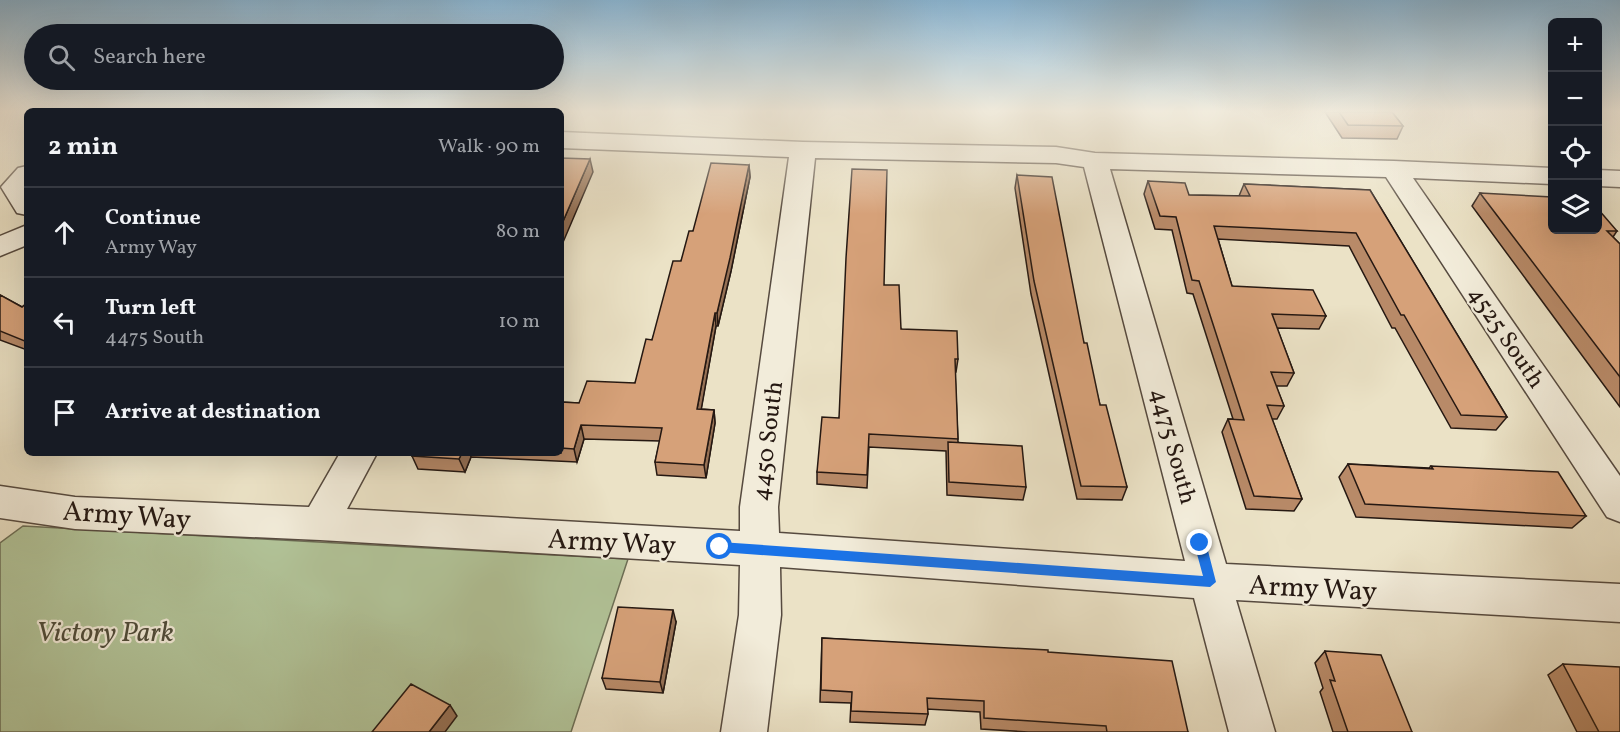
<!DOCTYPE html>
<html lang="en">
<head>
<meta charset="utf-8">
<style>
  body { margin:0; font-family:Vollkorn,serif; background:#242831; color:#f1f3f6 }
  .controls { position:absolute; right:18px; top:18px; display:grid; overflow:hidden; border-radius:9px; box-shadow:0 6px 24px #0002 }
  .controls button { width:54px; height:54px; display:grid; place-items:center; padding:0; border:0; border-bottom:2px solid #363941; background:#171b24; color:#f1f3f6; font:30px sans-serif }
  .stop { position:absolute; width:18px; height:18px; margin:-14px; border:4px solid #1a73e8; border-radius:50%; background:#fff }
  .stop.end { background:#1a73e8; border-color:#fff; box-shadow:0 2px 6px #0008 }
  .list { margin:0; padding:0; list-style:none }
  h2 { display:flex; justify-content:space-between; align-items:center; height:78px; margin:0; padding:0 24px; font-size:26px }
  h2 small { font-size:20px; font-weight:400; color:#9ea1a6 }
  .list li { display:grid; grid-template-columns:39px 1fr auto; gap:18px; align-items:center; box-sizing:border-box; height:90px; padding:0 24px; border-top:2px solid #363941 }
  .list b { display:block; font-size:22px; white-space:nowrap }
  .list p { margin:0; font-size:20px; white-space:nowrap; color:#9ea1a6 }
  .list em { font-size:20px; font-style:normal; color:#9ea1a6 }
  .icon { flex:none; width:33px; height:33px; fill:none; stroke:currentColor; stroke-width:2; stroke-linecap:round; stroke-linejoin:round }
  .map { position:relative; flex:none; width:1620px; height:732px; overflow:hidden }
  .search { position:absolute; background:#171b24; box-shadow:0 6px 24px #0002; left:24px; top:24px; width:540px; height:66px; display:flex; align-items:center; gap:15px; box-sizing:border-box; padding:0 21px; border-radius:33px; color:#9ea1a6; font-size:22px }
  .panel { position:absolute; background:#171b24; box-shadow:0 6px 24px #0002; left:24px; top:108px; width:540px; height:348px; border-radius:9px }
  .map>svg:first-child { display:block }
  .green { fill:#b2c499; stroke:#6c6e56; stroke-width:1.5 }
  .lines { fill:none; stroke-linecap:round; stroke-linejoin:round }
  .street-casing { stroke:#564a3f; stroke-width:3 }
  .street { fill:#f2ecda; fill-rule:evenodd }
  .wall { fill:#b88a68; stroke:#251812; stroke-width:1.5 }
  .shaded-wall { fill:#967155; stroke:#251812; stroke-width:1.5 }
  .building { fill:#d6a179; stroke:#251812; stroke-width:1.5 }
  .route { fill:#1a73e8 }
  .labels { text-anchor:middle; stroke-width:4.5; stroke-linejoin:round; paint-order:stroke }
  .street-label { font-size:24px; fill:#251812; stroke:#f2ecda }
  .near-street-label { font-size:28px; fill:#251812; stroke:#f2ecda }
  .near-park-label { font-size:28px; font-style:italic; fill:#4f4c3a; stroke:#f2ecda }
</style>
</head>
<body>
<div class="map">
<svg width="1620" height="732" viewBox="0 0 1620 732">
  <rect width="100%" height="100%" fill="#ebe2c6"/>
  <filter id="stains"><feTurbulence type="fractalNoise" baseFrequency=".00333" numOctaves="4"/><feColorMatrix values="0 0 0 0 .2 0 0 0 0 .09 0 0 0 0 .02 0 0 0 .5 -.17"/></filter>
  <radialGradient id="worn" r=".72"><stop offset=".6" stop-color="#630" stop-opacity="0"/><stop offset="1" stop-color="#630" stop-opacity=".3"/></radialGradient>
  <path class="green" d="M23,526L628,559L571,732H0V543Z"/>
  <g class="lines">
    <defs>
      <path id="street" d="M561,132L803,142L1056,147L1095,153L1394,161L1552,168V184L1413,178L1620,476V522L1607,517L1386,177L1110,169L1226,564L1620,584V622L1236,600L1275,732H1229L1194,598L780,567L781,615L767,732H721L739,615L740,565L320,540L75,529L0,518V486L75,497L309,507L340,453H377L347,509L740,531V507L789,157L561,148ZM815,158L1056,163L1084,167L1185,561L779,533L778,507Z
        M27,166V215L17,213L1,187L18,168Z
        M1598,170L1620,171V187L1598,186Z
        M27,225V245L0,256V236Z"/>
    </defs>
    <use href="#street" class="street-casing"/>
    <use href="#street" class="street"/>
  </g>
  <path class="wall" d="M1325,112H1392L1403,126L1397,139L1342,138Z
    M749,165L750,177L731,271L718,326H716L701,409L714,410L715,423L706,478L657,475L655,462L660,441L584,439L577,462L471,457L465,472L418,469L412,456L413,453H561V402L579,403L635,383L652,340L681,261L693,231Z
    M1017,175L1084,343L1100,405L1127,487L1122,500L1077,499L1031,294L1015,188Z
    M1148,181L1189,195L1239,196L1244,184L1370,190L1507,417L1496,430L1451,428L1395,328H1392L1349,246L1218,239L1232,286L1326,316L1319,329L1277,328L1294,373L1287,386H1276L1284,406L1277,419H1272L1302,499L1294,511L1246,509L1222,432L1228,419H1233L1193,294L1187,293L1172,230L1155,229L1144,194Z
    M1480,193L1617,231L1613,237L1620,244V407L1472,206Z
    M884,285L901,329L958,359L956,372H955L958,442L1026,487L1023,500L947,495L946,451L869,447L867,488L817,484V472L839,418Z
    M0,295L22,307L27,303V350L0,340Z
    M1348,464L1429,468L1431,466L1586,516L1572,528L1356,517L1339,477Z
    M676,622L663,693L606,689L602,678Z
    M822,638L1048,652L1188,732H1028L981,729L980,712L927,709L928,714L925,725L850,722L851,703L820,702Z
    M1325,651L1412,732H1333L1320,692L1323,688L1315,663Z
    M1563,664L1620,732H1577L1548,675Z"/>
  <path class="shaded-wall" d="M590,159L593,172L561,247V226Z
    M749,165L750,177L731,271L718,326L717,313Z
    M715,313L716,326L699,422L697,409Z
    M714,410L715,423L706,478L704,465Z
    M581,425L584,439L577,462L574,449Z
    M462,453H470L471,457L465,472L459,459Z
    M673,610L676,622L663,693L660,682Z
    M450,705L457,716L445,732H429Z"/>
  <path class="building" d="M1339,112H1392L1403,126L1348,125Z
    M561,158L590,159L561,226Z
    M711,163L749,165L730,258L717,313H715L697,409L714,410L704,465L655,462L662,428L581,425L574,449L561,448V402L579,403L587,381L635,383L646,339L652,340L673,261H681L689,231H693Z
    M852,169L887,170L884,285H899L901,329L957,331L958,359H955L958,439L869,434L867,475L817,472L822,417L839,418L846,258Z
    M1017,175L1052,177L1084,343H1087L1100,405H1106L1127,487L1081,486L1034,281Z
    M1148,181L1185,183L1189,195L1250,196L1244,184L1370,190L1507,417L1461,415L1404,315H1401L1356,233L1214,226L1232,286L1313,290L1326,316L1272,314L1294,373L1271,372L1284,406L1267,405L1302,499L1254,496L1228,419L1244,420L1199,281L1192,280L1176,217L1160,216Z
    M1480,193L1552,197V230H1598V209L1617,231H1607L1620,244V377Z
    M0,295L22,307L27,303V342L0,331Z
    M948,442L1022,446L1026,487L949,482Z
    M413,453H462L459,459L412,456Z
    M1348,464L1433,469L1431,466L1558,472L1586,516L1365,504Z
    M618,607L673,610L660,682L602,678Z
    M822,638L1048,650V652L1172,661L1188,732H1107L1106,726L984,718V701L927,698L928,714L851,711L852,692L821,690Z
    M1325,651L1381,655L1412,732H1348L1330,680L1335,681Z
    M1563,664L1620,667V732H1599Z
    M411,684L450,705L429,732H372Z"/>
  <linearGradient id="sky" x2="0" y2="1"><stop stop-color="#89b7d7"/><stop offset="0.52" stop-color="#f6f2e5"/><stop offset="1" stop-color="#f6f2e5" stop-opacity="0"/></linearGradient>
  <rect width="1620" height="214" fill="url(#sky)"/>
  <path class="route" d="M1200,538L1206,543L1216,582L1210,587L720,552L715,547L720,542L1203,576L1194,543Z"/>
  <g class="labels">
    <g class="street-label">
      <text transform="translate(1507 337) rotate(56)" y="8">4525 South</text>
      <text transform="translate(767 441) rotate(-83)" y="8">4450 South</text>
      <text transform="translate(1174 446) rotate(75)" y="8">4475 South</text>
    </g>
    <g class="near-street-label">
      <text transform="translate(127 514) rotate(4)" y="10">Army Way</text>
      <text transform="translate(612 541) rotate(3)" y="10">Army Way</text>
      <text transform="translate(1313 587) rotate(3)" y="10">Army Way</text>
    </g>
    <g class="near-park-label">
      <text x="105" y="641">Victory Park</text>
    </g>
  </g>
  <rect width="100%" height="100%" filter="url(#stains)"/>
  <rect width="100%" height="100%" fill="url(#worn)"/>
</svg>
<div class="controls">
<button>+</button>
<button>−</button>
<button><svg class="icon" aria-label="locate" viewBox="0 0 24 24"><circle cx="12" cy="12" r="6"/><path d="M12 2v4M12 18v4M2 12h4M18 12h4"/></svg></button>
<button><svg class="icon" aria-label="layers" viewBox="0 0 24 24"><path d="M12 4l9 5-9 5-9-5zM3 14l9 5 9-5"/></svg></button>
</div>
<div class="stop" style="left:720px;top:547px"></div>
<div class="stop end" style="left:1200px;top:543px"></div>
<div class="search"><svg class="icon" aria-label="search" viewBox="0 0 24 24"><circle cx="10" cy="10" r="6"/><path d="M15 15l6 6"/></svg>Search here</div>
<section class="panel">
<h2>2 min<small>Walk · 90 m</small></h2>
<ul class="list">
<li><svg class="icon" aria-label="ahead" viewBox="0 0 24 24"><path d="M12 20V5M6 11l6-6 6 6"/></svg><div><b>Continue</b><p>Army Way</p></div><em>80 m</em></li>
<li><svg class="icon" aria-label="left" viewBox="0 0 24 24"><path d="M17 20v-9H6M10 6l-5 5 5 5"/></svg><div><b>Turn left</b><p>4475 South</p></div><em>10 m</em></li>
<li><svg class="icon" aria-label="arrive" viewBox="0 0 24 24"><path d="M6 21V4h12l-3 4 3 4H6"/></svg><div><b>Arrive at destination</b></div></li>
</ul>
</section>
</div>
</body>
</html>
